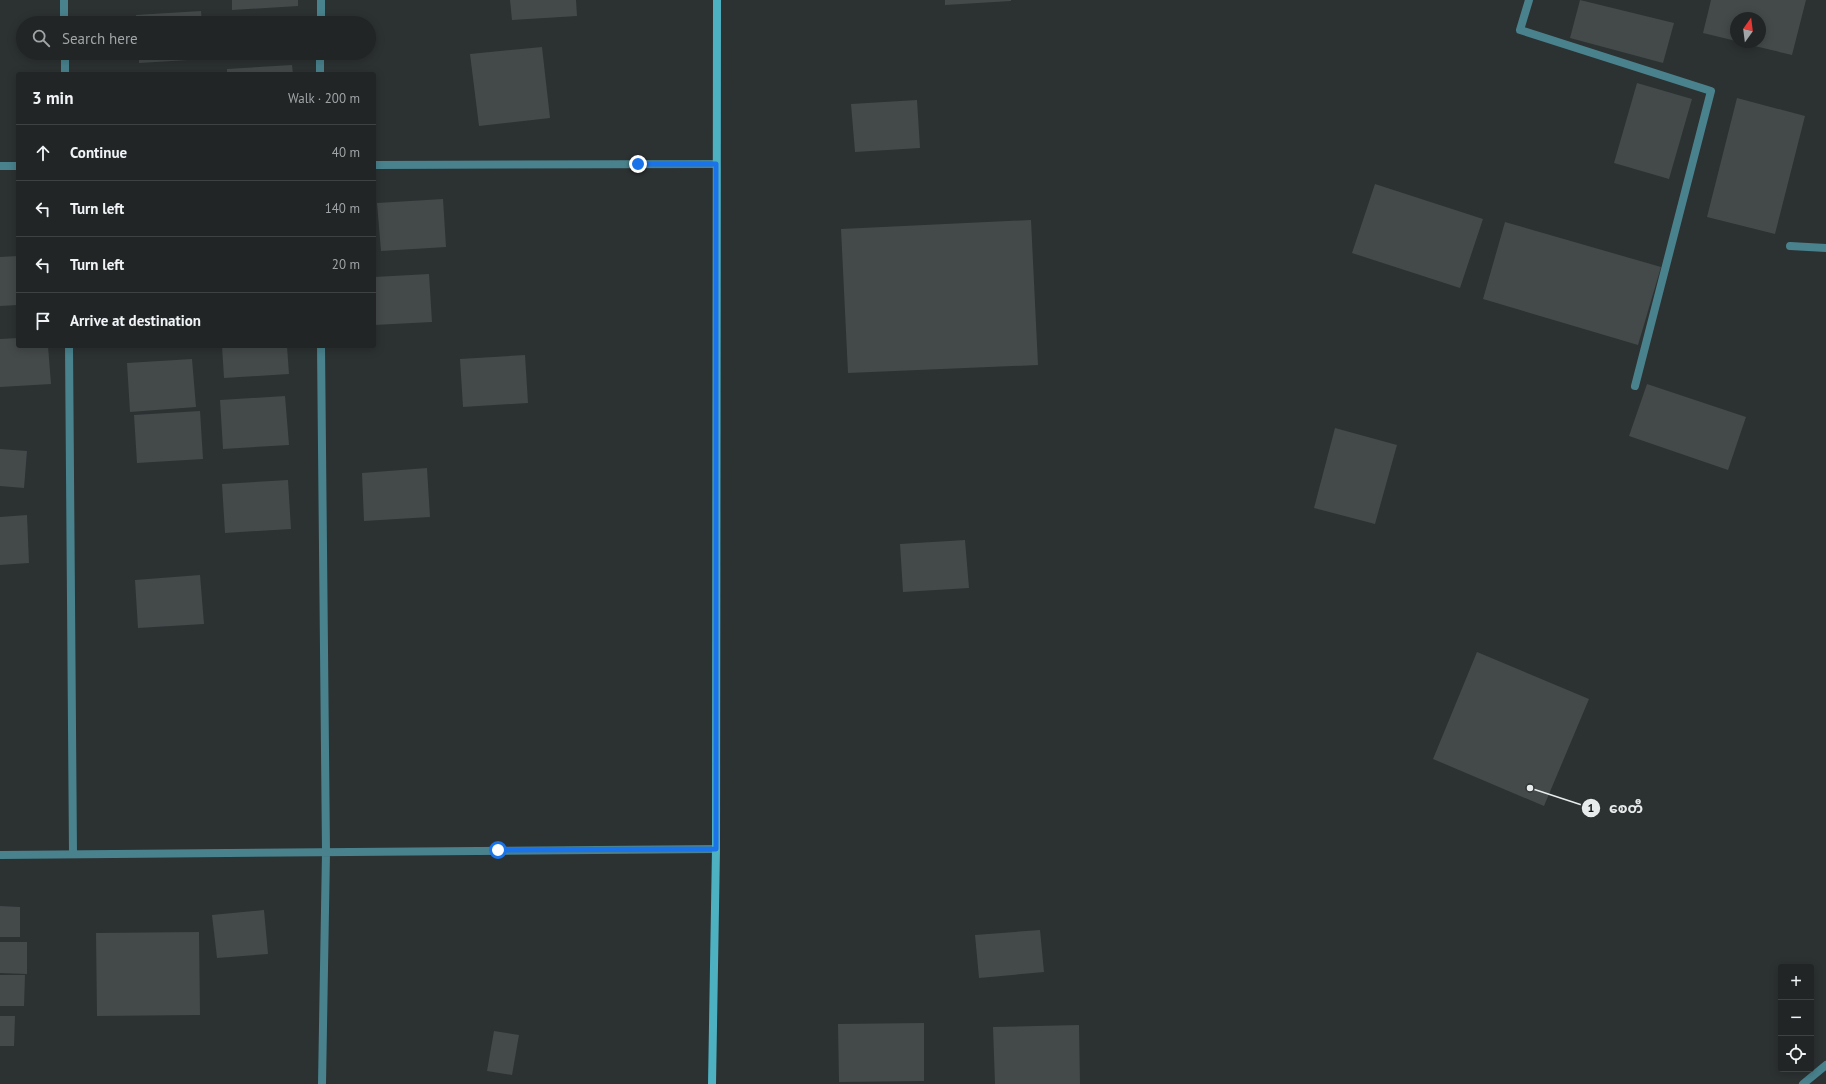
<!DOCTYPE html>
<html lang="en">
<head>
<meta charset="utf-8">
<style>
  body { margin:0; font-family:"PT Sans","Noto Sans Myanmar",sans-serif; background:#292d2e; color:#f1f3f6 }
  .controls { position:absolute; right:12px; bottom:12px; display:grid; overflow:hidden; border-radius:4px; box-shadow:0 2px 10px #0003 }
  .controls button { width:36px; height:36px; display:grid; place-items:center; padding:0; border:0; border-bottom:1px solid #3e4243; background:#212526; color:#f1f3f6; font:20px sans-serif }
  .compass { position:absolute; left:1730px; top:12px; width:36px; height:36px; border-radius:50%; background:#212526; box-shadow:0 2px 10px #0003; rotate:14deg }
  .stop { position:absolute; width:12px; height:12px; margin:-9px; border:3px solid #1a73e8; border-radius:50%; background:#fff }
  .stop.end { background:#1a73e8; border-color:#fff; box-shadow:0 1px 4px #0008 }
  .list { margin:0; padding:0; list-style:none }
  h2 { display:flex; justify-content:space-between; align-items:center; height:52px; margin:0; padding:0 16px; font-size:17px }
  h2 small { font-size:13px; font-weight:400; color:#a2a5a7 }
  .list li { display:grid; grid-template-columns:26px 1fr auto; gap:12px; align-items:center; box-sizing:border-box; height:56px; padding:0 16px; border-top:1px solid #3e4243 }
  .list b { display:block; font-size:15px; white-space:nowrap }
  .list em { font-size:13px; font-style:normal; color:#a2a5a7 }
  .icon { flex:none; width:22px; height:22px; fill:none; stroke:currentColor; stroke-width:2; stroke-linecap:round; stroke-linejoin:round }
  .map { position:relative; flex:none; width:1826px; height:1084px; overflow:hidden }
  .search { position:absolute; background:#212526; box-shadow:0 2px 10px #0003; left:16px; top:16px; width:360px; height:44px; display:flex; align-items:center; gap:10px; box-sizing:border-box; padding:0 14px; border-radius:22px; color:#a2a5a7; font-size:15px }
  .panel { position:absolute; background:#212526; box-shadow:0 2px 10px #0003; left:16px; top:72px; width:360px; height:276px; border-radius:4px }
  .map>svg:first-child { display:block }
  .building { fill:#44494a }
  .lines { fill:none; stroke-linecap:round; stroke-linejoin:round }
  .lane { stroke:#49828d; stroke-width:8 }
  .street { stroke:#49828d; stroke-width:8 }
  .secondary { stroke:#4eb1c2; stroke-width:8 }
  .route { stroke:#1a73e8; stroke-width:5 }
  .leader { fill:none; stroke:#e8ebec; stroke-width:1.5 }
  .callout-dot { fill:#e8ebec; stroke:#2c3132; stroke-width:1.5 }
  .mark-label { font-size:12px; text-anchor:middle; font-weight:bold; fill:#111 }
  .callout-label { font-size:14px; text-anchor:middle; font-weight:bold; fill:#e8ebec; stroke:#2c3132; stroke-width:3; stroke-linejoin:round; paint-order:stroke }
</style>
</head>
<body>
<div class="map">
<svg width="1826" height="1084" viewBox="0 0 1826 1084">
  <rect width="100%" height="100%" fill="#2c3132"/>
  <path class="building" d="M232,0H298V6L232,10Z
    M510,0H576L577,16L512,20Z
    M945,0H1011V1L945,5Z
    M1580,0L1674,23L1663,63L1570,38Z
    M1711,0H1806L1792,55L1742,43L1760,42V18H1736V41L1703,33Z
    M201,11L202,23H137L136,15Z
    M542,47L550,118L479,126L470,54Z
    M139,53H204L205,59L139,63Z
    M292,65L293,74H227V69Z
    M1637,83L1692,99L1669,179L1614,163Z
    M1737,98L1805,116L1775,234L1707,217Z
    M917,100L920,148L855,152L851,104Z
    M1375,184L1483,219L1460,288L1352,253Z
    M443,199L446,247L381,251L377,203Z
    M1031,220L1038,365L848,373L841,229Z
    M1505,222L1661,267L1638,345L1483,299Z
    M18,256V305L0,306V257Z
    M429,274L432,322L374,325V277Z
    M18,338V346H48L51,384L0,387V339Z
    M222,346H287L289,374L224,378Z
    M525,355L528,403L463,407L460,359Z
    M192,359L196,407L130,412L127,363Z
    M1647,384L1746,417L1728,470L1629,436Z
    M285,396L289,445L223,449L220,400Z
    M200,411L203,459L137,463L134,415Z
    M1335,428L1397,445L1375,524L1314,508Z
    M0,449L27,451L24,488L0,486Z
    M427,468L430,517L364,521L362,473Z
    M288,480L291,529L225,533L222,484Z
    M27,515L29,563L0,565V517Z
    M965,540L969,588L903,592L900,544Z
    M200,575L204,624L138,628L135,580Z
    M1477,652L1589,699L1544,806L1433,759Z
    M0,906L20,907V937H0Z
    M264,910L268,954L217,958L212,915Z
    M1040,930L1044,972L979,978L975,935Z
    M199,932L200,1015L97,1016L96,933Z
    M0,942H27V974L0,973Z
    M0,975H25L24,1006H0Z
    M0,1016H15L14,1046H0Z
    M924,1023V1081L839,1082L838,1024Z
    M1079,1025L1080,1084H995L993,1027Z
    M494,1031L519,1035L512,1075L487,1071Z"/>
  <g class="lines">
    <path class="lane" d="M1790,246L1826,248"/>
    <path class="street" d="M64,0V23
      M1529,0L1520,30L1711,91L1635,386
      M321,23V0
      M65,53V74
      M320,74V53
      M374,165L716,164
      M0,166H18
      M69,346L73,854
      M321,346L326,852L322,1084
      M0,855L716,849
      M1803,1084L1826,1065"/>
    <path class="secondary" d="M712,1084L716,849L717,0"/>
  </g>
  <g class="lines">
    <path class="route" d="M498,850L716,849V164H638"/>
  </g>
  <path class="leader" d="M1530 788L1591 808"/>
  <g class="callout-dot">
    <circle cx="1530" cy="788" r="4"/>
    <circle cx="1591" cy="808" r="10"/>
  </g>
  <g class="mark-label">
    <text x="1591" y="812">1</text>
  </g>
  <g class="callout-label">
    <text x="1626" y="813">စေတီ</text>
  </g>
</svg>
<div class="controls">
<button>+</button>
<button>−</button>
<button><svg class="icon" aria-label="locate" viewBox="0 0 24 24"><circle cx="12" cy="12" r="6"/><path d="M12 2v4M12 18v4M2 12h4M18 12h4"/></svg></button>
</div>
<svg class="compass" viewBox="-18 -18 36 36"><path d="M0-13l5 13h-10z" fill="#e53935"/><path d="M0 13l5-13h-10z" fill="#a2a5a7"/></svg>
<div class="stop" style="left:498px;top:850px"></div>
<div class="stop end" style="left:638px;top:164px"></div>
<div class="search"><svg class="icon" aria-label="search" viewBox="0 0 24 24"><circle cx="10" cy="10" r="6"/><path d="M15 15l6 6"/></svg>Search here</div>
<section class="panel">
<h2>3 min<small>Walk · 200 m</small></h2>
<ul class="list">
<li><svg class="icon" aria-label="ahead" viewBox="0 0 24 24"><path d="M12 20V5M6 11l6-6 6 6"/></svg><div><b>Continue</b></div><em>40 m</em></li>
<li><svg class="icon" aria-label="left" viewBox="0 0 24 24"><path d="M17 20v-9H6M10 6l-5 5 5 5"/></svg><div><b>Turn left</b></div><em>140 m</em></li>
<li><svg class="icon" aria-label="left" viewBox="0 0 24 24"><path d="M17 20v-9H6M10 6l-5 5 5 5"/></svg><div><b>Turn left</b></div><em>20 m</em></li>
<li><svg class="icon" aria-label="arrive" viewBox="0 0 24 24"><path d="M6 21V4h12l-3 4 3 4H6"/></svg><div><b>Arrive at destination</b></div></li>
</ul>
</section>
</div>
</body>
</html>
